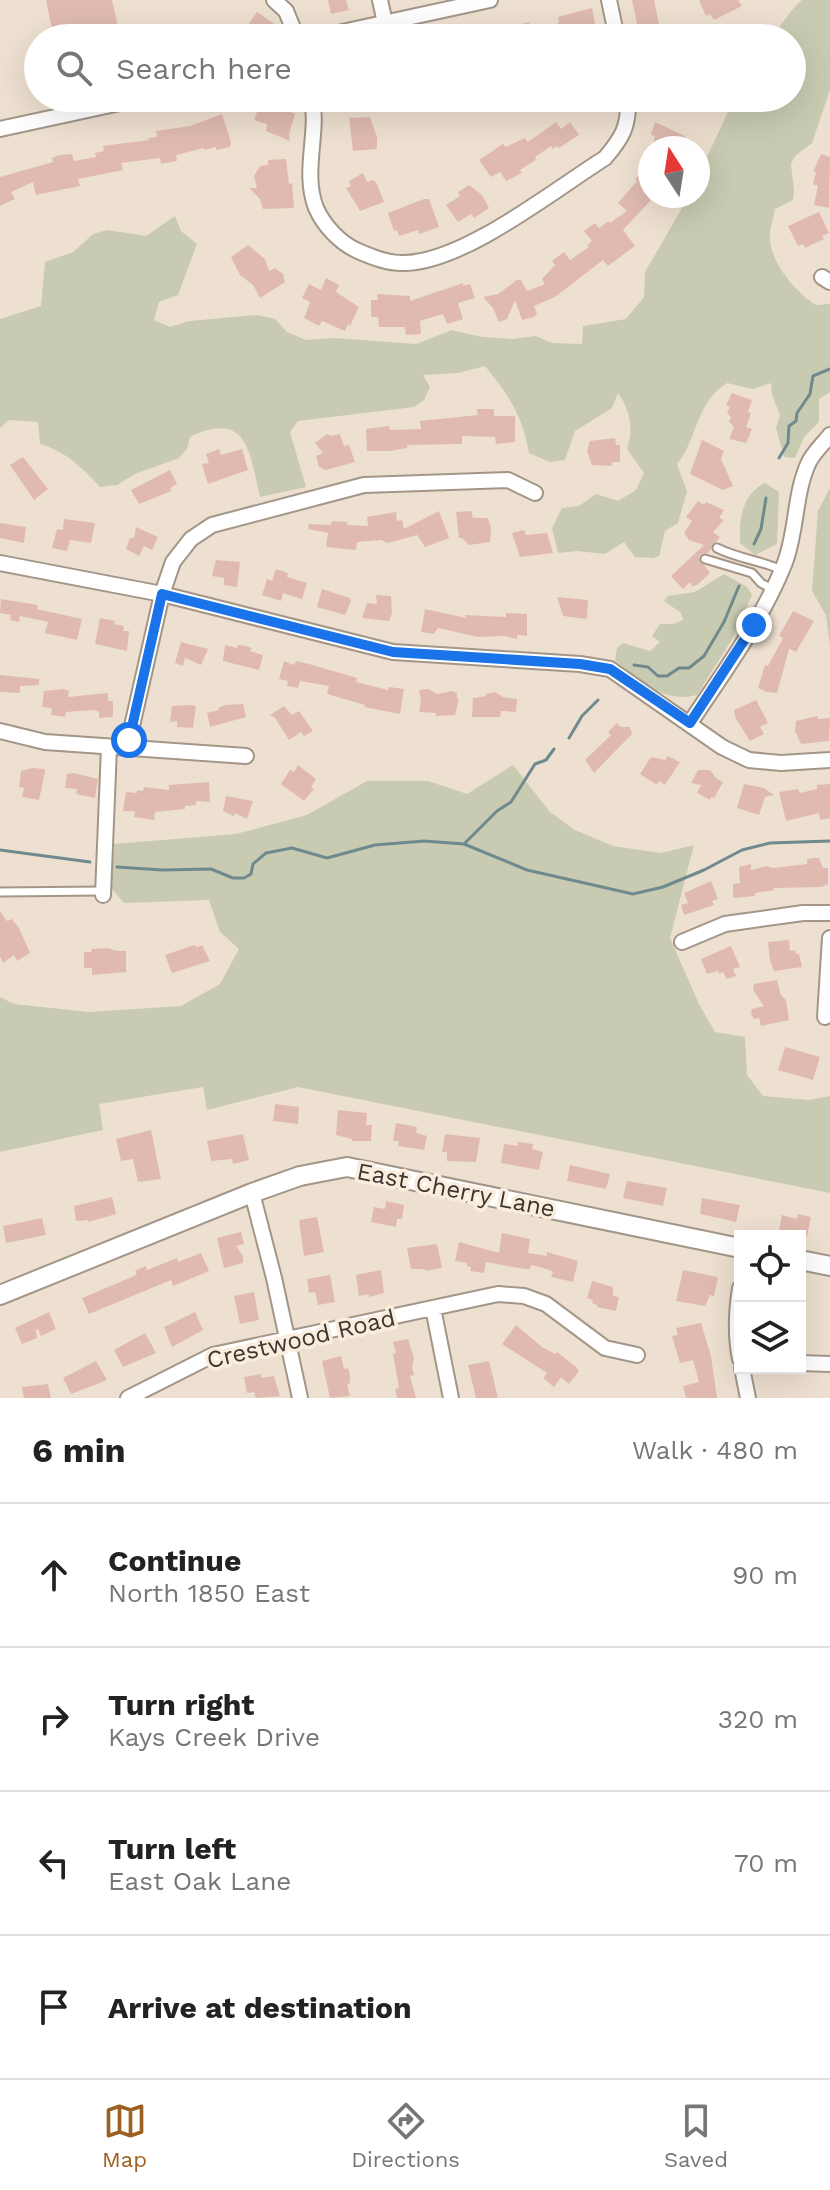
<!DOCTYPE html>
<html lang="en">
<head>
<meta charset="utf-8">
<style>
  body { margin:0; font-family:"Work Sans",sans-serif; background:#f6f6f6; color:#222 }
  .controls { position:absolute; right:24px; bottom:24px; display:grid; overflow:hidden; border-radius:0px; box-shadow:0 8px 32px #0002 }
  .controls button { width:72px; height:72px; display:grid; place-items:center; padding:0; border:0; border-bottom:2px solid #e0e0e0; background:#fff; color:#222; font:40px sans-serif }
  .compass { position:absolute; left:638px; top:136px; width:72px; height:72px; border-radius:50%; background:#fff; box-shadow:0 8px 32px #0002; rotate:348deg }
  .stop { position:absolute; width:24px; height:24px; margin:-18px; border:6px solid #1a73e8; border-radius:50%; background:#fff }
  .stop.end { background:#1a73e8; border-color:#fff; box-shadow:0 2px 8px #0008 }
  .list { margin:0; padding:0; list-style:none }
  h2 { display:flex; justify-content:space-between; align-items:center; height:104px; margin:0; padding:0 32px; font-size:34px }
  h2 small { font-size:26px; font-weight:400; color:#767676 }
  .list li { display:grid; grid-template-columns:52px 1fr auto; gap:24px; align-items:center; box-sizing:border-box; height:144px; padding:0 32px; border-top:2px solid #e0e0e0 }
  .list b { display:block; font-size:30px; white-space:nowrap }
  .list p { margin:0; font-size:26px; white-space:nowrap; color:#767676 }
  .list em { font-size:26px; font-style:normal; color:#767676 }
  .icon { flex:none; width:44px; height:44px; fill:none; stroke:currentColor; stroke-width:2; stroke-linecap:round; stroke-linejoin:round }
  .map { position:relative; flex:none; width:830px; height:1398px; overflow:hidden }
  .search { position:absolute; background:#fff; box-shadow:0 8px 32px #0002; left:24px; right:24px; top:24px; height:88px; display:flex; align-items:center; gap:20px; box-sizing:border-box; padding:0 28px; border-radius:44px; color:#767676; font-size:30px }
  .sheet { height:680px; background:#fff }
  nav { display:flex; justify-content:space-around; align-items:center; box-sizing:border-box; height:112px; border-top:2px solid #e0e0e0; background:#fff; font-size:22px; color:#767676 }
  nav a { display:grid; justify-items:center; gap:4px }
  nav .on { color:#9b6120 }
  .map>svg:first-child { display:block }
  .green { fill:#c8cbb1 }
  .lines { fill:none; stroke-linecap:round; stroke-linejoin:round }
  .stream { stroke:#6f8a8e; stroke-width:3 }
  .building { fill:#e0bab0 }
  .service-casing { stroke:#a39688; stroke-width:11 }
  .minor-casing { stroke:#a39688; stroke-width:18 }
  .tertiary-casing { stroke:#a39688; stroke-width:22 }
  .service { stroke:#fff; stroke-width:7 }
  .minor { stroke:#fff; stroke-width:14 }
  .tertiary { stroke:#fff; stroke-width:18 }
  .route { stroke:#1a73e8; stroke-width:10 }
  .labels { text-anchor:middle; stroke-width:7; stroke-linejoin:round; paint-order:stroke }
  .street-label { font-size:24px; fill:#3b3630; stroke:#fbeddd }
</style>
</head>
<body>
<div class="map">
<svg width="830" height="1398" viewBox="0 0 830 1398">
  <rect width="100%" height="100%" fill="#eee0d0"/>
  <path class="green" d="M802,0H830V90L812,143L795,156L791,164L794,190L793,200L775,209C774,218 770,226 770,235C768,260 796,293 816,305L830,304V392L819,399V422L804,437L795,458L784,457L776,428L780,415L772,395L771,383L753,389L727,383C695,403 698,439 677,464L687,491L678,523L665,531L659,556L653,558L635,557L624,542L605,554L577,551L558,553L552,528L562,508L579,506L596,494L618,501L636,490L644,473L627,449C634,429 630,410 618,393L612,408L575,431L565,460L550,462L529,453C522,414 509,396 485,366L458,373L423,375L430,387L424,400L414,407L298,421L290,432L306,487L260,497C250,454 248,409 190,437L187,449L179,458L135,474L117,485L100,487C82,467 66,452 40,444L38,422L9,420L0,428V319L41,306L45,262L73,252L93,234L107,230L146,236L175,216L181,231L197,244L178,295L159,302L154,320L170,327L189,321L257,315L275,319L287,332L306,340L334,338L416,344L452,330L482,337L512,339L536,336L552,343L582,344L583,326L626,319L644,297L645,272L689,196H698V176L728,112L713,105V98H792V38H768C782,28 788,11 802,0Z
    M765,483L779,492L777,544L755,555L740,543C739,519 742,494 765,483Z
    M830,488V646L826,615L812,591L818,511Z
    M724,574L747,587L752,595L731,641L697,695C664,704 639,680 615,660L617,648L623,643L650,651L660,642L652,636L660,624H673L683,620L681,613L664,601L668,596L695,592Z
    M513,765L550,812L575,830L613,846L661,853L694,845L670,938L699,1004L715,1032L745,1037L747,1075L763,1096L809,1100L830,1096V1193L298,1087L207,1110L203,1087L99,1104L103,1130L0,1152V997L14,1004L89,1012L181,1006L220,984L239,949L220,932L209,900L124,903L110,887L114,844L236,834L307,815L367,781H428L467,794Z"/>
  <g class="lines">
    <path class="stream" d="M779,458L788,443L789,426L796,421L797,413L810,394L813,376L830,369
      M754,544L761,529L766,498
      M634,665L648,667L658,676H667L679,668H689L704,656L724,622L739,586
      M569,738L582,716L598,700
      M465,843L497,811L511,802L535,764L546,760L554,749
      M0,850L90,862
      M117,867L162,870L211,869L233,878H244L251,874L253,864L266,853L292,848L327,858L375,845L424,841L464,844L527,870L633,894L663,887L704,870L742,850L770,843L830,841"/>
  </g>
  <path class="building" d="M46,0H112L120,36L54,38Z
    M328,0H346L349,10L331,14Z
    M632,0H654L661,34L640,38Z
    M699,0H738L742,6L714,20L710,14L706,16Z
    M592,8L596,28L591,29L592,35L563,38L562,33L549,34L559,22L558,17Z
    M257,12L276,25L266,38H239Z
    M529,22L532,38H486L485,34Z
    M262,99L295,114L289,134L290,141L266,131L267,124L254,120Z
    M222,114L231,142L230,147L216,150V147L204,150V148L176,155L177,161L161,164L160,158L121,163L123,170L78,179L80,186L36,195L33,182L11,192L15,199L0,206V177L53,162L52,158L60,155L72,154L74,161L96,157L95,153L104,151L103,146L149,140L148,138L157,137L156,131L190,126Z
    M370,117L377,137V149L353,151L349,118Z
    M556,122L561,129L570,122L579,135L559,148L557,146L553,149L551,146L535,157L536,160L520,170L522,173L506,181L500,172L491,177L479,160L503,144L506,147L525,138L528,142Z
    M655,122L685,136L681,148H652L655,136L651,135Z
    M821,154L830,157L829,208L814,205L818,186L813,184L816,172H813Z
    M286,159L289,184L292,183L294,208L263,209L260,199L249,188H257L254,176L260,166L268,165V160Z
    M650,164V201L623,230L635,246L608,266L603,260L555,297L534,306L537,314L534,317L522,320L515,300L507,319L499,322L493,308L483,297L498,294L517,280H521L527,291L545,284L542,279L555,265L552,261L564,252L570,260L589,247L587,245L592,241L584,231L595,223L599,228L609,221L610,223L627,211L618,203L637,181L635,179Z
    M363,173L367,182L373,180L377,184L384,202L360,211L346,188L351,186L349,181Z
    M469,185L482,195L489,208L474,218L471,214L458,222L446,205L460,196L458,192Z
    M424,199H429L439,227L419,234L418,230L399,236L397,230L394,231L388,213Z
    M819,212L829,233L822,236L824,239L805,248L803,244L798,246L788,226Z
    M248,245L265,259L269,271L275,268L283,274L285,282L260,298L253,285L240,275L231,257Z
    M326,278L339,285L336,292L359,307L350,326L348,324L345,331L322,321L319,326L304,318L310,302L302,298L309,284L321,290Z
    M463,283V286L470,284L475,298L458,303L463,319L447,324L443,314L420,321L421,334L406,335L405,327H379L378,317H371V300H378L377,294L410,296V301Z
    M732,393L752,400L748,412L751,413L746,427L752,429L746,443L729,439L734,427L729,422L731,417L727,413L730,407L726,405Z
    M477,409H494V416H515V442L496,444L495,437L462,436V444L407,445V448L390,451H367L366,429L389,426L390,430L421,429L420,421L478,415Z
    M327,434L332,436L340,434L344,446L349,445L355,462L326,470L319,467L316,456L323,453L315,443Z
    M615,438L616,445H620V462H613L611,466L592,465L587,451L590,441Z
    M702,440L724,451L721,459L733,486L723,490L690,474Z
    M219,449L221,455L242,449L248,470L208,484L202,464L209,463L206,454Z
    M23,457L48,489L34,500L10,465Z
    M170,470L177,484L170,488L171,491L139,504L131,490Z
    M698,501L704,505L706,502L724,510L719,518L724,520L713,532L720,537L708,553L701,554L699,558L710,573L697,585L692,586L690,582L683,589L671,576L704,545L689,540L684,533L692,521L686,517Z
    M439,511L449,538L425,547L417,535L388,543L381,540L357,542L356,550L326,547L328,533L308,529L309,524L330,525L333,521L347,522V525L368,526L367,517L396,512L397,521L402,520L404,529Z
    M471,511L473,518H488L491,529L490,542L469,545L462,538H459L456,512Z
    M64,519L95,523L91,543L70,540L67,551L52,548L57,529L63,530Z
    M0,523L26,527L24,543L0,538Z
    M136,527L158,537L152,550L144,546L139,556L126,549L130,538H134Z
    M524,530L526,535L547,533L553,553L520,557L512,533Z
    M216,560L240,562L237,587L224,585V578L212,576Z
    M276,569L288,573L287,577L307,583L302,599L283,593L281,601L262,595L267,579L272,581Z
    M322,589L350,598L351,601L345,615L317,607Z
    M376,595L391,596L392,613L389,621L362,618L367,603L377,604Z
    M557,597L588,600L587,619L563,616Z
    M1,599L38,605L37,609L82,619L77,640L45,633L48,622L20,616L19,622L10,620L11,615L0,613Z
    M425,609L466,618L465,615L506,617V613L527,614V636L517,635V639L505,636L478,637L438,628L434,634L421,632Z
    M793,611L814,621L796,652L789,649L777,693L766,692L758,688L765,665L768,666L783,638L779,636Z
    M100,618L115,621L114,624L124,626L123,631H129L127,651L95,644Z
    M181,642L208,649L201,665L185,658L183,666L175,663Z
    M225,645L237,648L238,645L246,646L252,648L250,651L263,655L259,670L223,661Z
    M284,661L294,665L296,661L309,664L357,678L356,682L388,690L389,687L404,689L400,714L364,707L365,705L327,694L329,686L300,681L298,688L287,686L288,681L279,679Z
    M0,675L39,679V685L20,686V693L0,692Z
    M63,689L69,691L68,697L108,693V701H113V717L99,718V712L94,710L66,712L65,717L51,715L52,708L42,707L44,691Z
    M428,689L438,694L451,691L457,693V699H459L455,715L435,716L436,713L419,712L421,700L419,690Z
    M495,692L503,697L517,699L516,712L501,711L500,717H472L473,698L486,696V694Z
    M756,700L768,723L760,727L764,734L750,741L735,717L734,710Z
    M243,704L246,717L210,727L207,713L219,710L218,708L225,705Z
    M190,705L196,706L193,728L177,727V721L170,722L172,706Z
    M284,706L292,715L299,711L313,731L304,736L301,732L289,740L275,718L270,715Z
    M817,716L818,719L830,718L829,741L801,744L795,731L796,721Z
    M617,723L621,727H630L632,734L594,773L585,760L611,735L608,732Z
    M668,756L680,762L665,785L659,781L657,785L640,774L651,757L665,760Z
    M298,765L316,779L311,787L314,789L304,801L281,784L290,770L294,772Z
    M32,768L45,769V772L39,800L22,797L24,788L19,787L21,771Z
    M698,770H710L716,778L723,782L714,798L711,797L710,800L697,793L701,785L691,783Z
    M74,773L98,779L95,798L76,794L77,789L65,788L67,774Z
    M209,782L210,802L196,801V805L185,806V809L155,812L154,820L134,817L135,811H123L126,792L137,793V790L143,791L144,787L169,790V785Z
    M744,784L764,788L774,795L765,797L759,815L737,808Z
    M830,784V818L820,820L819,813L786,821L779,792L798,789L800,793L817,789V785Z
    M226,796L253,801L247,819L235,813L234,816L223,811Z
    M813,858H819L823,868H828V884L822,887L774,888V890L755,893V896L733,898V884L740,883L739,867L751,864V870L767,866L773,868L807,864V859Z
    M711,881L718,899L712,901L714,905L684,915L681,905L688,903L684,893Z
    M0,911L7,921L12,919L19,928L30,953L17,961L14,955L3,963L0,956Z
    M789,940L790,951L795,950L796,954H799L802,967L774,971L770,961L768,942Z
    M194,945L197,947L202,945L210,961L172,973L165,955Z
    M731,946L740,967L733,969L736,976L727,979L723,972L719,974L718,971L707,974L701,959Z
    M108,948L117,951H126V972L92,975V968H84V952H91L92,949Z
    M777,980L781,995L786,1000L789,1020L761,1026L759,1018L754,1019L751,1014L752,1009L764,1006L753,990L754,984Z
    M785,1047L820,1057L813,1080L778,1070Z
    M275,1104L299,1107L298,1124L273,1121Z
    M338,1110L367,1113L366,1125H372L371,1141H352V1139L336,1135Z
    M396,1123L417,1127L416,1133L427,1136L424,1150L398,1146L399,1141H393Z
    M151,1130L161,1179L138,1182L133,1159L121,1161L116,1139Z
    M243,1134L249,1160L233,1164L232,1159L211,1161L207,1141Z
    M445,1134L480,1138L476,1162L447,1161V1152H442Z
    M518,1142L533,1144L532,1149L543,1152L539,1170L501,1163L504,1144L518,1146Z
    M570,1165L610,1174L606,1189L567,1181Z
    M627,1181L667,1188L663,1206L623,1198Z
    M112,1197L116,1214L88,1222V1220L76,1221L74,1206Z
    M702,1198L740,1205L736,1222L700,1214Z
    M386,1201L404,1205L402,1219H397L396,1227L371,1222L374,1207L385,1209Z
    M798,1214L811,1217L807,1236L779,1231L782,1215L797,1219Z
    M317,1217L324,1252L304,1256L299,1220Z
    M42,1218L46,1235L6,1243L3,1226Z
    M241,1232L244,1244L236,1246L243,1256V1263L224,1268L217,1238Z
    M502,1233L530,1239L528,1253L547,1256V1252L578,1261L573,1282L551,1277L553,1272L550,1270L531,1265L530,1269H524L486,1262L484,1273L470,1271L471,1267L467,1266V1263L455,1261L459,1242L499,1253Z
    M437,1244L442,1268L425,1271V1269H411L407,1248Z
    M201,1253L209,1271L173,1286L171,1280L89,1314L82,1298L132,1277L137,1274L135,1271L146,1266L147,1270L177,1258L178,1262Z
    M381,1270L384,1293L369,1297V1294L359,1296L356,1275Z
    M683,1270L718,1277L714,1296L710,1295L705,1306L676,1301Z
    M330,1275L335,1302L318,1305L315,1292L309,1293L307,1279Z
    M592,1281L613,1287V1296L619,1297L616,1311L597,1307V1305L592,1303L593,1300L587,1298Z
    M254,1292L259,1320L240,1324L234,1296Z
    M49,1312L56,1329L41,1336L38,1329H36L37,1338L22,1344L15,1328Z
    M195,1312L203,1330L172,1347L164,1327Z
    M701,1323L711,1356L717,1398H686L683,1386L699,1382L693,1360L680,1363L672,1336L678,1335L676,1328Z
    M516,1325L542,1347L555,1354L557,1352L575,1366L579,1371L569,1384L561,1377L554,1387L543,1378L547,1373L502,1344Z
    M145,1333L156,1353L123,1367L114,1350Z
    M408,1339L414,1358L412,1367L414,1375L410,1376L416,1398H397L395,1389L399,1388L393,1354L396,1353L393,1342Z
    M341,1356L344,1369L348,1368L350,1375V1383L347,1384L350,1396L330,1398L322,1361Z
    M96,1361L107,1380L71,1394L63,1378Z
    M489,1361L498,1398H476L468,1365Z
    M261,1374V1378L274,1376L280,1396L256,1398L254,1392L247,1393L244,1377Z
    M48,1384L51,1398H24L22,1387Z"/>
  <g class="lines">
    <defs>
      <path id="service" d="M717,548C739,559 760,560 782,570
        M705,559L752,573L761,583L772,589
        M0,892L103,891"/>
      <path id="minor" d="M274,0L286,11L297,38
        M380,0L385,23
        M609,0L617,38
        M327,38L342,32L490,0
        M312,98C319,134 302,172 316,208C324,226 340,243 358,251C372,257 389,264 405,263C464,262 554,190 605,158C623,137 629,126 628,98
        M0,129L143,98
        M822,277L830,282
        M0,563L162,594L393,652L580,664L610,669L722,747L749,760L781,763L830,760
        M690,723C723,673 761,622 784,565C797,533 794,496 808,464C812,454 823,444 830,435
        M0,731L45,742L246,756
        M127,748L162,594L173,562L191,539L212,525L364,485L508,480L535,493
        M103,895L109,747
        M682,942L725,924L803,913H830
        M825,1017L830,938
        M252,1193L274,1278L300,1398
        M740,1288C736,1313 735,1334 740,1359
        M433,1308L451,1398
        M800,1363L830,1364
        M742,1368L748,1398
        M128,1398L213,1355L498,1294L524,1296L546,1304L605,1348L637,1355"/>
      <path id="tertiary" d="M800,1260L830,1266
        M0,1295L252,1193L300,1176L347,1167L740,1248"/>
    </defs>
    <use href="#service" class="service-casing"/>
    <use href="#minor" class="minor-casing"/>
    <use href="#tertiary" class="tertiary-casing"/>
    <use href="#service" class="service"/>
    <use href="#minor" class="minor"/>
    <use href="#tertiary" class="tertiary"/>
  </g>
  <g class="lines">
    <path class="route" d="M129,740L162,594L393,652L580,664L610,669L690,723L754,625"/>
  </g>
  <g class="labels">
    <g class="street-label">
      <text transform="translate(456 1190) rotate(11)" y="8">East Cherry Lane</text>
      <text transform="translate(301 1339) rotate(-13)" y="8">Crestwood Road</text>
    </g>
  </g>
</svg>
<div class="controls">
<button><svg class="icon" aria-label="locate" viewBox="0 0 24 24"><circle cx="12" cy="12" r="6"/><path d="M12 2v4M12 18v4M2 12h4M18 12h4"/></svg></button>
<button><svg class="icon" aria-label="layers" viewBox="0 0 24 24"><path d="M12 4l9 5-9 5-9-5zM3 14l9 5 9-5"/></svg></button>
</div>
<svg class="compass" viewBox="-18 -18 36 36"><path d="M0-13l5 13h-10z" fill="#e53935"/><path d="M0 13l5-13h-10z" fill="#767676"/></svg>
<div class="stop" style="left:129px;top:740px"></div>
<div class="stop end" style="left:754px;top:625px"></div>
<div class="search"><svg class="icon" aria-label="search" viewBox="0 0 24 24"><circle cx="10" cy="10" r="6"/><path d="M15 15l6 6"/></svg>Search here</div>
</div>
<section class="sheet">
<h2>6 min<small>Walk · 480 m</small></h2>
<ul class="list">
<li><svg class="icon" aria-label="ahead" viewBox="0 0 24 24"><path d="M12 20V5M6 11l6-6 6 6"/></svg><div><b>Continue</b><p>North 1850 East</p></div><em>90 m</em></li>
<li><svg class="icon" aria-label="right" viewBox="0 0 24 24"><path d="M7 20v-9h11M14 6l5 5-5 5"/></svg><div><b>Turn right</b><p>Kays Creek Drive</p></div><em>320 m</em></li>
<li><svg class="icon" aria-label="left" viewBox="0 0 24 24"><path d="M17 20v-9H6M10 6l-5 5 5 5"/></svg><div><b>Turn left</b><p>East Oak Lane</p></div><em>70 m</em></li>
<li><svg class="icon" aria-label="arrive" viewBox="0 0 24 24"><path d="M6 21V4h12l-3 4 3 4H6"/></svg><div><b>Arrive at destination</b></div></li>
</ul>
</section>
<nav>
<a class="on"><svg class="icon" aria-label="map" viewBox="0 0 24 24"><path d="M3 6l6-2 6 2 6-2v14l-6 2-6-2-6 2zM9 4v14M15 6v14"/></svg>Map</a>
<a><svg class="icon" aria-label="directions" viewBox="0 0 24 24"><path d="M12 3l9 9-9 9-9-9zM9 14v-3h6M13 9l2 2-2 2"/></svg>Directions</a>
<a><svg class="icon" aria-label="saved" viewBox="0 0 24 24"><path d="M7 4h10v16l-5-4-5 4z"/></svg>Saved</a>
</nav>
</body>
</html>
